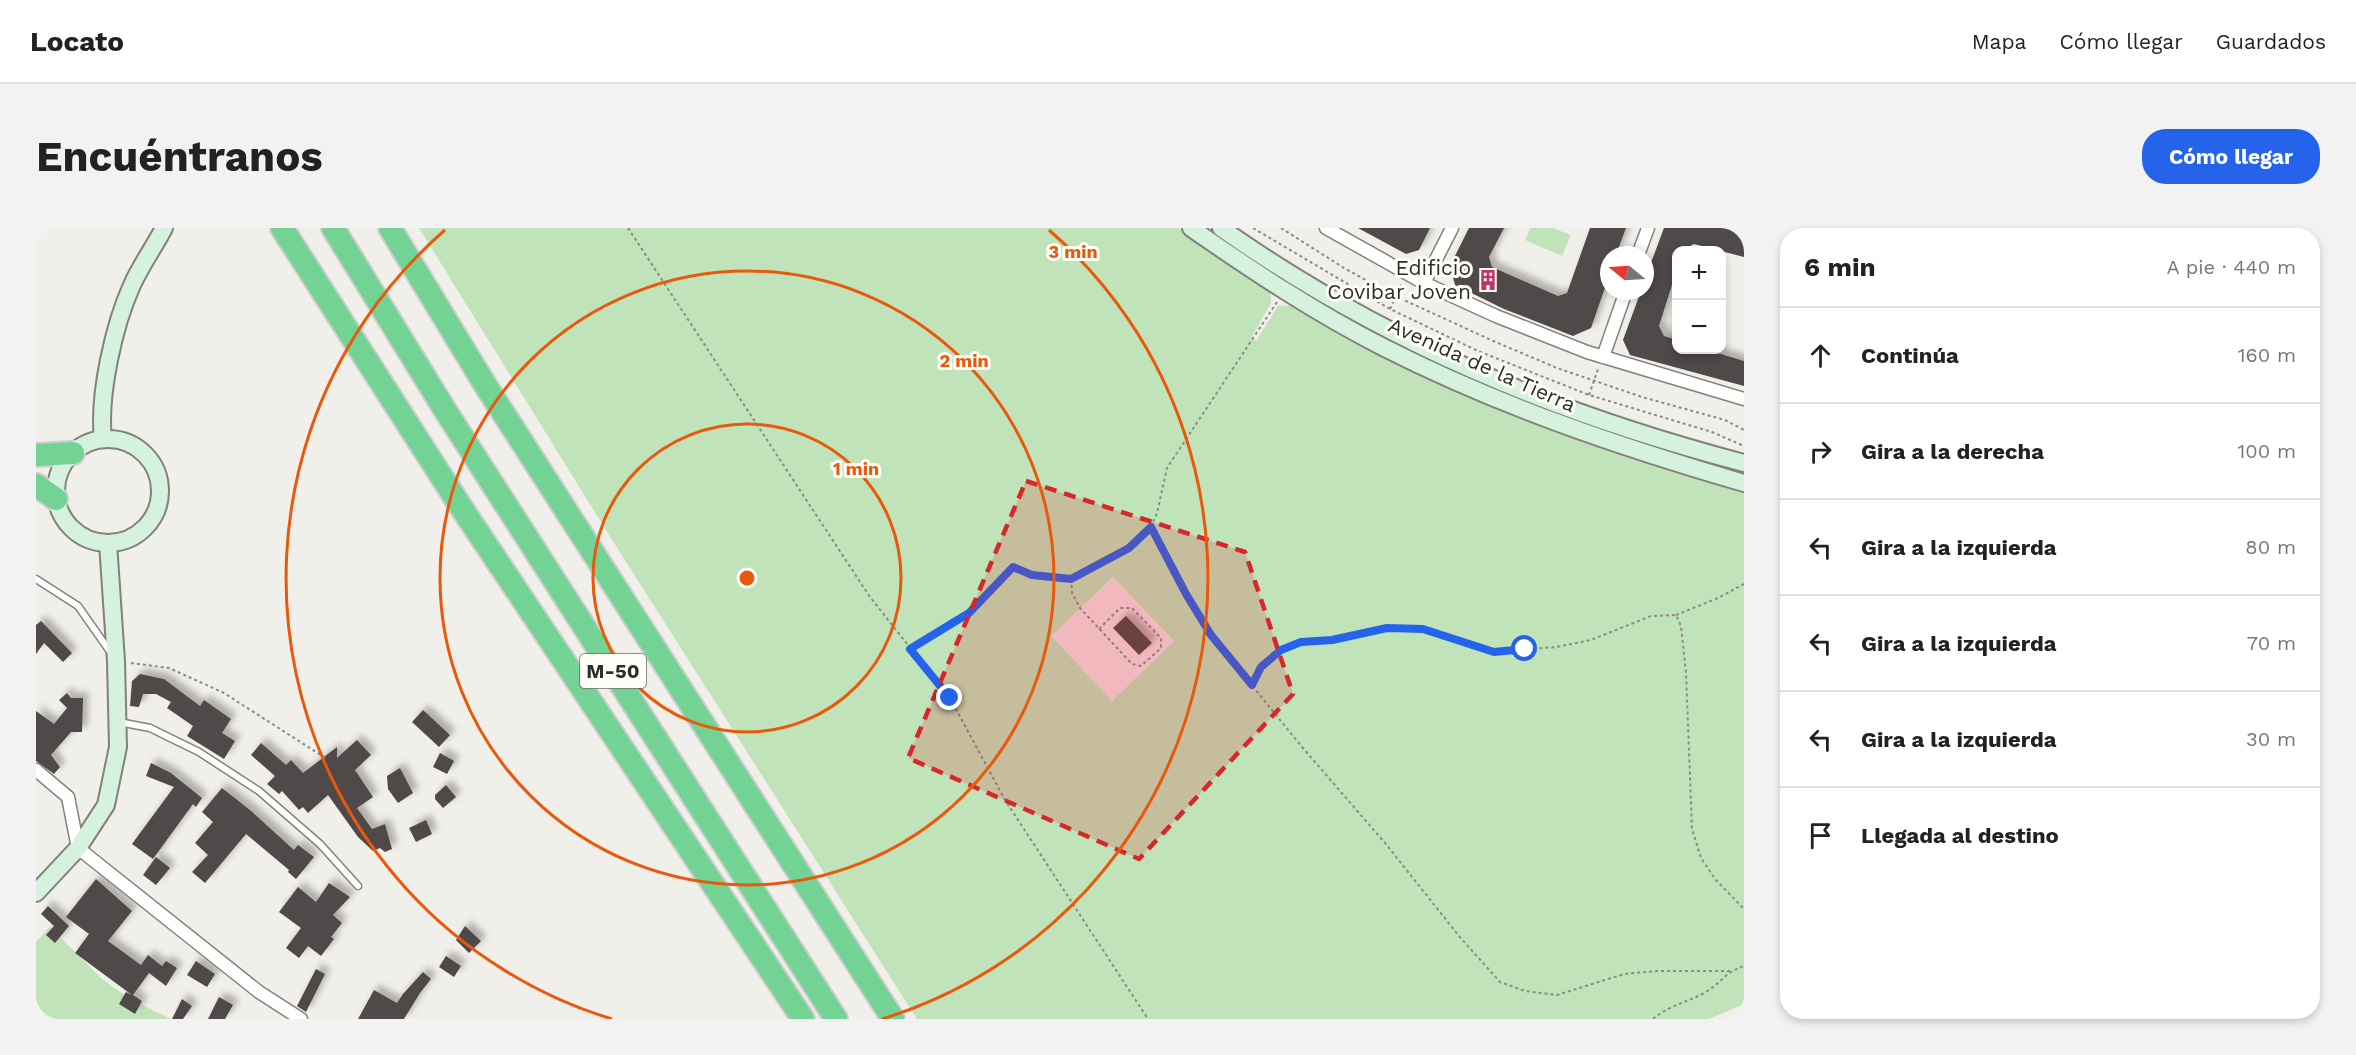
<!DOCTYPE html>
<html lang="es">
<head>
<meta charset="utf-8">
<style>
  body { margin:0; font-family:"Work Sans",sans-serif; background:#f2f2f2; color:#222 }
  .controls { position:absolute; right:18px; top:18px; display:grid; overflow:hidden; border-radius:12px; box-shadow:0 3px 9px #0003 }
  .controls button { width:54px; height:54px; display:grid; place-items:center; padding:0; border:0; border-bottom:2px solid #e0e0e0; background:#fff; color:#222; font:30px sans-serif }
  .compass { position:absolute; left:1564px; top:18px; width:54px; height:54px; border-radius:50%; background:#fff; box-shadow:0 3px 9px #0003; rotate:288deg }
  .stop { position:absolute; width:18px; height:18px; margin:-14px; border:4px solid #2563eb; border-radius:50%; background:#fff }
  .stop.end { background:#2563eb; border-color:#fff; box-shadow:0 2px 6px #0008 }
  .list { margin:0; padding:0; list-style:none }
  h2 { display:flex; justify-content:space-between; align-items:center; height:78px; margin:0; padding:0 24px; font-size:26px }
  h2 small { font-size:20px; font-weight:400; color:#767676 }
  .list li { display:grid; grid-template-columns:39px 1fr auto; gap:18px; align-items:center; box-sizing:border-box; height:96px; padding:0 24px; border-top:2px solid #e0e0e0 }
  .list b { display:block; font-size:22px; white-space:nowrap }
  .list em { font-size:20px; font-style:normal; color:#767676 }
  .icon { flex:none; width:33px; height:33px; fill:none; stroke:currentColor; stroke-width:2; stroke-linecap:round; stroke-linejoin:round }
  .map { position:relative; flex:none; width:1708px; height:791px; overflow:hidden; border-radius:24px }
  header { display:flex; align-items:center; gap:36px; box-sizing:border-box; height:84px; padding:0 30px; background:#fff; border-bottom:2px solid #e0e0e0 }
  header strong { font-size:28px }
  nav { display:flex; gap:33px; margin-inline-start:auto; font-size:21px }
  .intro { display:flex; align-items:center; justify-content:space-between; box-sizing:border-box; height:144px; padding:0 36px }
  h1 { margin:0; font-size:42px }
  .button { padding:15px 27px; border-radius:24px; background:#2563eb; color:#fff; font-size:21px; font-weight:700 }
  main { display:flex; gap:36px; padding:0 36px }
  aside { flex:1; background:#fff; border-radius:24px; box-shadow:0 3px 9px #0003 }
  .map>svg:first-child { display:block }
  .industrial { fill:#f8dee4 }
  .green { fill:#c1e3ba; fill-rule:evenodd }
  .building { fill:#4f4948; filter:url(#shadow) }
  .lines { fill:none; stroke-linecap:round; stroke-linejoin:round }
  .lane-casing { stroke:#83817c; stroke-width:9 }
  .street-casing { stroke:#83817c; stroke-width:15 }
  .secondary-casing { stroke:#83817c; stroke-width:20 }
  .highway-casing { stroke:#cdcdcc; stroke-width:26 }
  .path { stroke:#8c8a86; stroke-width:2; stroke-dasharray:3 3; stroke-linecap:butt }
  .lane { stroke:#fff; stroke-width:6 }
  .street { stroke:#fff; stroke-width:12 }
  .secondary { stroke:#d5f2df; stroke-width:16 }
  .highway { stroke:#73d395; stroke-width:22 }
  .route { stroke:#2563eb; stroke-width:8 }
  .marked { fill:#d62828; fill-opacity:0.2; stroke:#d62828; stroke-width:4.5; stroke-dasharray:12 8; stroke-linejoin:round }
  .ring { fill:none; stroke:#e8590c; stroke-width:3 }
  .labels { text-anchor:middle; stroke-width:6; stroke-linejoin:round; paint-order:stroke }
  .shield { fill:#fffdf7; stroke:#6d6b68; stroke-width:1.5 }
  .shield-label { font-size:20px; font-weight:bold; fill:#2e2d2b }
  .poi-label { font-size:21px; fill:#2e2d2b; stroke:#fffdf7; text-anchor:end }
  .street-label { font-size:21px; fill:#2e2d2b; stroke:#fffdf7 }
  .centre { fill:#e8590c; stroke:#fffdf7; stroke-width:3 }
  .ring-label { font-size:18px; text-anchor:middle; font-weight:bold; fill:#e8590c; stroke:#fffdf7; stroke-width:6; stroke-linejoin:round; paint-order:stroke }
</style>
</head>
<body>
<header>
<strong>Locato</strong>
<nav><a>Mapa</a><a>Cómo llegar</a><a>Guardados</a></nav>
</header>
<div class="intro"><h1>Encuéntranos</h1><a class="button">Cómo llegar</a></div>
<main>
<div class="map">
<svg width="1708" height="791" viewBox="0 0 1708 791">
  <defs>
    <filter id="shadow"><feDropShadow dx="5.5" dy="-5.5" stdDeviation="3" flood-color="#0004"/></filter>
  </defs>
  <rect width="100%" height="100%" fill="#f1efe9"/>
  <path class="industrial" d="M1078,349L1138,413L1076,473L1014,408Z"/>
  <path class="green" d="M383,0H1143L1234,64L1235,75L1216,109L1220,113L1242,78L1256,77L1475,185L1538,210L1708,263V776L1673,791H881L573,307ZM1077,349L1138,413L1076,473L1015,408Z
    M1494,0H1517L1535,7L1526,28L1489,12Z
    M14,699L66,751L94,771L135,791H0V714Z"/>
  <path class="building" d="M1322,0H1394L1383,22L1370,26Z
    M1433,0H1468L1453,29L1456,39L1522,68L1531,65L1554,0H1590L1580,27H1573V48L1555,100L1537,108L1468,81L1419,57L1414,38Z
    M1628,0H1694L1708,4V29L1658,16L1646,22H1641V41L1623,98L1628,108L1641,112V122H1672L1708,133V158L1594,127L1587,112L1605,63H1609V51Z
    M1090,388L1116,415L1103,427L1077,400Z
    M5,393L36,425L27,434L8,415L0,426V397Z
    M104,446L128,451L164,478L168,472L195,491L186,505L199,513L188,531L151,508L157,498L131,480L135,474L120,466H107L103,479L94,478L96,453Z
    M31,465L35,470H47L46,504H35L15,527L24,539L18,546L0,533V483L18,496L31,480L23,472Z
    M387,482L414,507L403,519L376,494Z
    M321,512L335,527L319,542L337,569L321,580L336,601L349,596L356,621L349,624L344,620L337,623L322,609L292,567L272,585L267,579L263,582L246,563L243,566L231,556L239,548L215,527L225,515L250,537L255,532L267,545L301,519V530Z
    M404,525L418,533L411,546L397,539Z
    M115,535L135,545L166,570L160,579L157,576L117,631L96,616L138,559L110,548Z
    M364,540L377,565L362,575L352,561L351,548Z
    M410,557L420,569L407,580L399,571V567Z
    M186,560L214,582L258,622L262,617L278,629L260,651L252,644L253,642L210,606L169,655L156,644L172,627L159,615L177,594L166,584Z
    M390,592L396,606L380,614L373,600Z
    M120,629L134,640L120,657L107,647Z
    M60,651L96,683L72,713L105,737L112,727L126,738L130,733L141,740L130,758L113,745L97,767L106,773L99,786L83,776L90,764L96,767L39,725L53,706L30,689Z
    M293,655L314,669L297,687L306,695L295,709L298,711L285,728L272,718L263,730L250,720L265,700L243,684L262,659L280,674Z
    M12,678L33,698L19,715L10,707L18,698L5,686Z
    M429,698L445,713L433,725L420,712Z
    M410,728L425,738L418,749L403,739Z
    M160,733L179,746L171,759L151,747Z
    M280,741L289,746L270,784L261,778Z
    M387,744L395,751L384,765L368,791H322L338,762L361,775L367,766Z
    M183,769L197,777L189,791H172Z
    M146,771L156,778L147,791H136Z"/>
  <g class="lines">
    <defs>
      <path id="lane" d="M0,351L42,378L75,425
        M83,494L114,500L163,524L223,563L284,616L322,658"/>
      <path id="street" d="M1290,0L1388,55L1460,88L1551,124L1708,171
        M1602,27L1612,0
        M1388,55L1416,0
        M1567,129L1590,63
        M0,542L32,569L42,620L223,764L265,791"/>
      <path id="secondary" d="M1155,0C1217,43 1280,85 1347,119C1463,178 1584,219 1708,255
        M1185,0C1347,114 1518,185 1708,235
        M67,211C62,167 78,97 96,57C105,37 118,19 128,0
        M20 263a52 52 0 1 1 104 0a52 52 0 1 1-104 0Z
        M0,665L42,620L70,577L82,519L80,433L72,315"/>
      <path id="highway" d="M246,0L425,279L767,791
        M297,0L409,182L800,791
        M354,0L448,155L857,791
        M0,227L37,225
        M0,257L20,271"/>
    </defs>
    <use href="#lane" class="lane-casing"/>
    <use href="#street" class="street-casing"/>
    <use href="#secondary" class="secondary-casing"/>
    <use href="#highway" class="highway-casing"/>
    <path class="path" d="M592,0L834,369L914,470L969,572L1112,791
      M1217,0L1354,81L1442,123L1553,167L1676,204L1708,218
      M1245,0L1308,40L1359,68L1455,112L1521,140L1606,169L1689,192L1708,202
      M1241,74L1131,240L1121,285L1115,299L1150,366L1175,407L1266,519L1349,615L1423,708L1464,754L1489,763L1521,767L1588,746L1621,743H1694
      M1354,81L1365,56
      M1553,167L1562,141
      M1035,351L1036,365L1044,380L1096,436L1105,438L1125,420V410L1096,380H1084L1063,401
      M1640,387L1682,370L1708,356
      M874,421L933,385L977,339L997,347L1035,351L1093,320L1115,299
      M95,435L133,440L188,465L291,531
      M1216,457L1225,439L1245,421L1265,413L1296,412L1351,400L1387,401L1458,424L1520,419L1555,412L1615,388L1640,387L1645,398L1650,445L1656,601L1665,630L1679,651L1708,681
      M1617,791C1636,775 1655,774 1673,762C1688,752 1688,745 1708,738"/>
    <use href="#lane" class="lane"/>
    <use href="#street" class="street"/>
    <use href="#secondary" class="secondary"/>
    <use href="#highway" class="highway"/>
  </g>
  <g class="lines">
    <path class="route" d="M914,470L874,421L933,385L977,339L996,347L1035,351L1093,320L1115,299L1150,366L1175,407L1216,457L1225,439L1245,422L1265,414L1296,412L1351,400L1387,401L1458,424L1489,421"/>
  </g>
  <path class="marked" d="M990,253L1209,324L1257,466L1103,631L872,530Z"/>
  <g class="ring">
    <circle cx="711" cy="350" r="154"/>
    <circle cx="711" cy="350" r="307"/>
    <path d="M576 791A461 461 0 0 1 409 2M1013 2A461 461 0 0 1 846 791"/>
  </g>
  <defs>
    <symbol id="building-bare" viewBox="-9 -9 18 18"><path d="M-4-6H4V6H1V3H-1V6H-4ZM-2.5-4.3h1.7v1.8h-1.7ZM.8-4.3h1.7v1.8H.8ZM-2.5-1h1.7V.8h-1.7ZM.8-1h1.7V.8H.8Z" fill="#bf3468" stroke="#fffdf7" stroke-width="2.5" paint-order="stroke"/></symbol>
  </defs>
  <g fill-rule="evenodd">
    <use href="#building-bare" x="1437" y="37" width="30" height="30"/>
  </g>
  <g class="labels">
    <rect class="shield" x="544" y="426" width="66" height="34" rx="4.5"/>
    <g class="shield-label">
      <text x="577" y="450">M-50</text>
    </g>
    <g class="poi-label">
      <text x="1435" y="47">Edificio<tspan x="1435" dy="24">Covibar Joven</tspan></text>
    </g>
    <g class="street-label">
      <text transform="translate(1446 137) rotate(24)" y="7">Avenida de la Tierra</text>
    </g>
  </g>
  <circle cx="711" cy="350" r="9" class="centre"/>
  <g class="ring-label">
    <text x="1037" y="30">3 min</text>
    <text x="928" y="139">2 min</text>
    <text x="820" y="247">1 min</text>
  </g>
</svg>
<div class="controls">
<button>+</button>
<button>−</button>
</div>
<svg class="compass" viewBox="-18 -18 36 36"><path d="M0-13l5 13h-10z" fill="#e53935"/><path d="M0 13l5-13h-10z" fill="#767676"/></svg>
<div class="stop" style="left:1489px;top:421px"></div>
<div class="stop end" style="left:914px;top:470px"></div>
</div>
<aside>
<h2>6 min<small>A pie · 440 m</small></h2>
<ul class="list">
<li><svg class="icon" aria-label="ahead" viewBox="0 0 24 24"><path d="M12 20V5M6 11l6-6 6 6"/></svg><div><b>Continúa</b></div><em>160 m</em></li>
<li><svg class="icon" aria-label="right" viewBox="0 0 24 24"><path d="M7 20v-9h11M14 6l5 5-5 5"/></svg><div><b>Gira a la derecha</b></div><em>100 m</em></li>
<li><svg class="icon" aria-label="left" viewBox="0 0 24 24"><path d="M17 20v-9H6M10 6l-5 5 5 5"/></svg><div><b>Gira a la izquierda</b></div><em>80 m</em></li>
<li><svg class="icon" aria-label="left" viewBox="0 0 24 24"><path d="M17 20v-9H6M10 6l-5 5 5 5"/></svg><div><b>Gira a la izquierda</b></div><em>70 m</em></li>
<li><svg class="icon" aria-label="left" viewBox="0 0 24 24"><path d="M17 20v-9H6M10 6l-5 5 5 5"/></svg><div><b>Gira a la izquierda</b></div><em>30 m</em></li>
<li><svg class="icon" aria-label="arrive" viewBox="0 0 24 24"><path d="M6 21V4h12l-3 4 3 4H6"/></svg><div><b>Llegada al destino</b></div></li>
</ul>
</aside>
</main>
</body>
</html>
